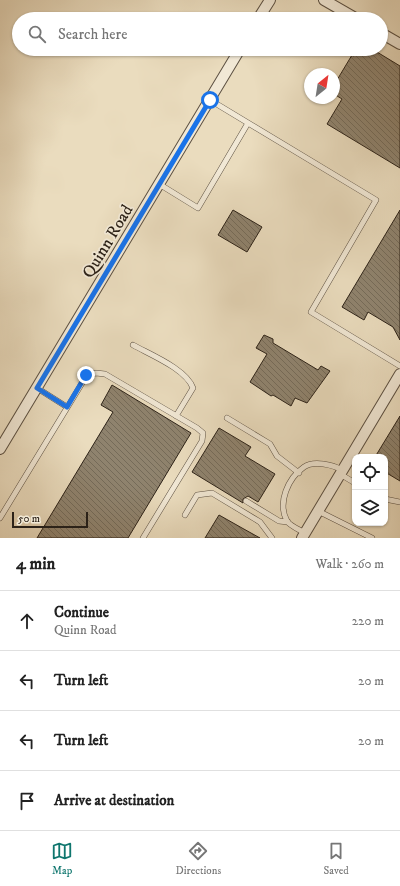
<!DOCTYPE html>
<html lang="en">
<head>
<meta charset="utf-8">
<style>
  body { margin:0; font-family:"IM FELL DW Pica",serif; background:#f6f6f6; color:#222 }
  .controls { position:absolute; right:12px; bottom:12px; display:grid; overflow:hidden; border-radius:8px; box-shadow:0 1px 3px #0004 }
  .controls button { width:36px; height:36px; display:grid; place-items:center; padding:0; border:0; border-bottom:1px solid #e0e0e0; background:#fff; color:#222; font:20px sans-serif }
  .compass { position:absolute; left:304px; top:68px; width:36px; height:36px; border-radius:50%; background:#fff; box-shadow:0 1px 3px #0004; rotate:30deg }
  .scale { position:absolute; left:12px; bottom:10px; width:76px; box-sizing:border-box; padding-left:4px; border:2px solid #2c2218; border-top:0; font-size:11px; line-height:14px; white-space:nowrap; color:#2c2218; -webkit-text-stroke:3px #f1e8d5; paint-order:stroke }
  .stop { position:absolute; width:12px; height:12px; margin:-9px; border:3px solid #1a73e8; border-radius:50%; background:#fff }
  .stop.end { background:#1a73e8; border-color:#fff; box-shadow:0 1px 4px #0008 }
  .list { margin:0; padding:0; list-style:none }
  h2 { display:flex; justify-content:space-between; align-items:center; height:52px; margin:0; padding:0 16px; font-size:17px }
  h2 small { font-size:13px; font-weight:400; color:#767676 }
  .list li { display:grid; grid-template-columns:26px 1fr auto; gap:12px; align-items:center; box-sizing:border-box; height:60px; padding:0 16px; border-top:1px solid #e0e0e0 }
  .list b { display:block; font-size:15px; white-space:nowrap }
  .list p { margin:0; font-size:13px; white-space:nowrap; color:#767676 }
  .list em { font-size:13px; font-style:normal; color:#767676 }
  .icon { flex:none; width:22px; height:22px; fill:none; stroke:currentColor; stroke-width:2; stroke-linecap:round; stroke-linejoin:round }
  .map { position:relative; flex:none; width:400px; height:538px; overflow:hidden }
  .search { position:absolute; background:#fff; box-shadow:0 1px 3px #0004; left:12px; right:12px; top:12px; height:44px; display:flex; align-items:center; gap:10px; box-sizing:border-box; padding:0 14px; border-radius:22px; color:#767676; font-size:15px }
  .sheet { height:292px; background:#fff }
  nav { display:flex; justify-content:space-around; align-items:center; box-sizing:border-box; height:56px; border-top:1px solid #e0e0e0; background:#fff; font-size:11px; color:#767676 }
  nav a { display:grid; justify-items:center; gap:2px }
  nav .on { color:#0f766e }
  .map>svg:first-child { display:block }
  .building { fill:url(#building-back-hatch); stroke:#2c2218 }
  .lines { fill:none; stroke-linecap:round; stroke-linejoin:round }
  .lane-casing { stroke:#5c5042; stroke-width:6 }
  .street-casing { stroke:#5c5042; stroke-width:12 }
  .lane { stroke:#f1e8d5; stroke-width:5 }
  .street { stroke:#f1e8d5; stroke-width:10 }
  .route { stroke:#1a73e8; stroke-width:5 }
  .labels { text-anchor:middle; stroke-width:3.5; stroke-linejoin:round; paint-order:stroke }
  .street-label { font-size:17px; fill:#2c2218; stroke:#f1e8d5 }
</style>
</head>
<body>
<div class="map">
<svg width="400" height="538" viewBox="0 0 400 538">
  <defs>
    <pattern id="building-back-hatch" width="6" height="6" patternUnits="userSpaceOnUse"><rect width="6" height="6" fill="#8f836e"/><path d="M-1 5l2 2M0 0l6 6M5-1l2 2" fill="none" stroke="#756b59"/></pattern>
  </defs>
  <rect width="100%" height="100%" fill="#eadcbe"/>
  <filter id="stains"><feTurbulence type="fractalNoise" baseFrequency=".005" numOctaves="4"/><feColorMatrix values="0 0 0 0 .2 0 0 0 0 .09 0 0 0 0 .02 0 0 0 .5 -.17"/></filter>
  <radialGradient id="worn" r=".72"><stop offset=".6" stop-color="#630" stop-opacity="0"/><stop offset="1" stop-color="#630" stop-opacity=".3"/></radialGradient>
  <path class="building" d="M358,49H372L400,66V168L327,124L342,99L334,94V85L352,55L354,56Z
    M233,210L262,227L247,252L218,235Z
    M400,210V340L393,327L368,312L364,320L342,307Z
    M264,335L273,339V343L318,370L321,366L330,371L307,403L295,398L291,406L273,395L271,396L250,382L267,354L256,348Z
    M112,385L191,433L128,538H37L113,412L101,405Z
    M400,416V481L385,472V457H375Z
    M219,428L251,447L245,456L275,474L258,502L248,496L243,499V503L192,472Z
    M219,515L242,528L260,538H205Z"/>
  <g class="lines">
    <defs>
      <path id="lane" d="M210,100L376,200L311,312L400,366
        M159,184L198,208L248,123
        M133,345C151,355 186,369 193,388L176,416
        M37,388L67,407
        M227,418L270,444L277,456L299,473
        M340,474L355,483
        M385,499L400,502
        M246,501L279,521L288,522
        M318,511L372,538
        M185,515L197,495L212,493L260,522L272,538
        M0,518L87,375L96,373L105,374L197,428L203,433L202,441L143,538
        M305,533C300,530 290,526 287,521C277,503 288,478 304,467C314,460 333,465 342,470"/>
      <path id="street" d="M324,0L357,19
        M258,19L270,0
        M381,33L400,44
        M0,449L240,49
        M302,538L400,374"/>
    </defs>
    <use href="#lane" class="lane-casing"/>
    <use href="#street" class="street-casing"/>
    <use href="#lane" class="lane"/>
    <use href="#street" class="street"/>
  </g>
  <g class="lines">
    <path class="route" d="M86,375L67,407L37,388L210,100"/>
  </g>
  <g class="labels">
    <g class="street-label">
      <text transform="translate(107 241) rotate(-59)" y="6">Quinn Road</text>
    </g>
  </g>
  <rect width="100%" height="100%" filter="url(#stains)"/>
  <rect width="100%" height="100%" fill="url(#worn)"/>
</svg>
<div class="controls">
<button><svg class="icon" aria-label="locate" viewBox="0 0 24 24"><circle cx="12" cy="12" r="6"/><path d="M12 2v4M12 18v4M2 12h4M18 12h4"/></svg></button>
<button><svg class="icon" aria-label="layers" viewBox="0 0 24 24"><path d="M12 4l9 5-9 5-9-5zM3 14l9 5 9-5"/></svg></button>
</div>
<svg class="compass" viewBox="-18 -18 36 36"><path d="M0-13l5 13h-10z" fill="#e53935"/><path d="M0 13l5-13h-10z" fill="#767676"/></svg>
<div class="scale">50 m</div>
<div class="stop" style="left:210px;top:100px"></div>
<div class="stop end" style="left:86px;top:375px"></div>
<div class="search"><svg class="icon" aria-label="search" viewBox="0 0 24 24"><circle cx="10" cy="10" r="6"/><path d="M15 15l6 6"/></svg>Search here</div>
</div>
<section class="sheet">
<h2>4 min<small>Walk · 260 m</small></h2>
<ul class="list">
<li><svg class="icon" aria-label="ahead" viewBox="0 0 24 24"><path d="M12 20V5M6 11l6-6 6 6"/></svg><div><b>Continue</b><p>Quinn Road</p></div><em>220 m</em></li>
<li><svg class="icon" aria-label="left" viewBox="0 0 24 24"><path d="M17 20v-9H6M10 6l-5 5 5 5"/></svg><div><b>Turn left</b></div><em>20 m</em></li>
<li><svg class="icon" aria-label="left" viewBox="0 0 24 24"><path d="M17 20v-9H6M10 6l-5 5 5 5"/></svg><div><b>Turn left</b></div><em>20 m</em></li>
<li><svg class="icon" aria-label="arrive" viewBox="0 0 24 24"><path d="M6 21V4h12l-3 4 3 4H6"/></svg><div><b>Arrive at destination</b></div></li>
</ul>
</section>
<nav>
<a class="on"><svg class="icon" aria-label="map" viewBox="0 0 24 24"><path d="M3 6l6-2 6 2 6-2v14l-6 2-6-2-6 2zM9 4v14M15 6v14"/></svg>Map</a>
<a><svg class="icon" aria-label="directions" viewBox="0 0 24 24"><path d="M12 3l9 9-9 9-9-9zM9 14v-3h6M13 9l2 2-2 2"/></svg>Directions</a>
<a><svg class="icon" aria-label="saved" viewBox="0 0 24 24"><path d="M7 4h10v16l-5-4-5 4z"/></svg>Saved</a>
</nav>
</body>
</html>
